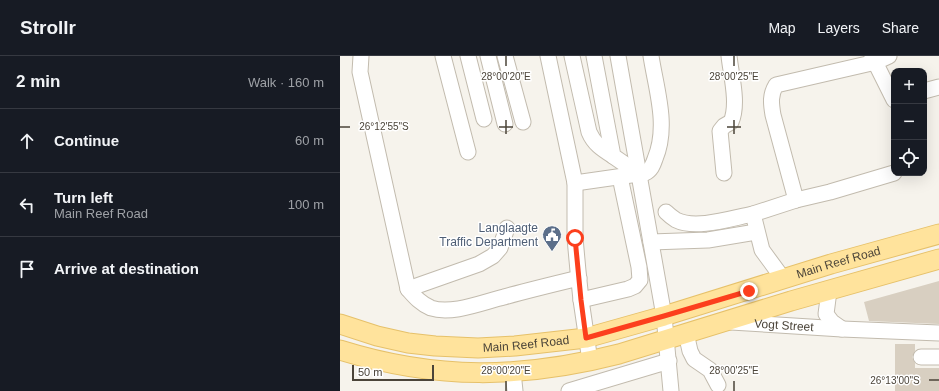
<!DOCTYPE html>
<html lang="en">
<head>
<meta charset="utf-8">
<style>
  body { margin:0; font-family:Arial,sans-serif; background:#242831; color:#f1f3f6 }
  .controls { position:absolute; right:12px; top:12px; display:grid; overflow:hidden; border-radius:8px; box-shadow:0 4px 16px #0002 }
  .controls button { width:36px; height:36px; display:grid; place-items:center; padding:0; border:0; border-bottom:1px solid #363941; background:#171b24; color:#f1f3f6; font:20px sans-serif }
  .scale { position:absolute; left:12px; bottom:10px; width:82px; box-sizing:border-box; padding-left:4px; border:2px solid #4b4439; border-top:0; font-size:11px; line-height:14px; white-space:nowrap; color:#4b4439; -webkit-text-stroke:3px #fff; paint-order:stroke }
  .stop { position:absolute; width:12px; height:12px; margin:-9px; border:3px solid #fc3f1d; border-radius:50%; background:#fff }
  .stop.end { background:#fc3f1d; border-color:#fff; box-shadow:0 1px 4px #0008 }
  .list { margin:0; padding:0; list-style:none }
  h2 { display:flex; justify-content:space-between; align-items:center; height:52px; margin:0; padding:0 16px; font-size:17px }
  h2 small { font-size:13px; font-weight:400; color:#9ea1a6 }
  .list li { display:grid; grid-template-columns:26px 1fr auto; gap:12px; align-items:center; box-sizing:border-box; height:64px; padding:0 16px; border-top:1px solid #363941 }
  .list b { display:block; font-size:15px; white-space:nowrap }
  .list p { margin:0; font-size:13px; white-space:nowrap; color:#9ea1a6 }
  .list em { font-size:13px; font-style:normal; color:#9ea1a6 }
  .icon { flex:none; width:22px; height:22px; fill:none; stroke:currentColor; stroke-width:2; stroke-linecap:round; stroke-linejoin:round }
  .map { position:relative; flex:none; width:599px; height:335px; overflow:hidden }
  header { display:flex; align-items:center; gap:24px; box-sizing:border-box; height:56px; padding:0 20px; background:#171b24; border-bottom:1px solid #363941 }
  header strong { font-size:19px }
  nav { display:flex; gap:22px; margin-inline-start:auto; font-size:14px }
  main { display:flex }
  aside { flex:1; background:#171b24 }
  .map>svg:first-child { display:block }
  .building { fill:#d8cfc1 }
  .lines { fill:none; stroke-linecap:round; stroke-linejoin:round }
  .minor-casing { stroke:#c2bbae; stroke-width:17 }
  .major-casing { stroke:#e6c16a; stroke-width:21 }
  .minor { stroke:#fff; stroke-width:15 }
  .major { stroke:#ffe39c; stroke-width:19 }
  .route { stroke:#fc3f1d; stroke-width:5 }
  .ticks { fill:none; stroke:#4b4439; stroke-width:1.5 }
  .labels { text-anchor:middle; stroke-width:3; stroke-linejoin:round; paint-order:stroke }
  .service-label { font-size:12px; fill:#4e5e75; stroke:#fff; text-anchor:end }
  .street-label { font-size:12px; fill:#4b4439; stroke:#fff }
  .ticks-label { font-size:10px; text-anchor:middle; fill:#4b4439; stroke:#fff; stroke-width:3; stroke-linejoin:round; paint-order:stroke }
</style>
</head>
<body>
<header>
<strong>Strollr</strong>
<nav><a>Map</a><a>Layers</a><a>Share</a></nav>
</header>
<main>
<aside>
<h2>2 min<small>Walk · 160 m</small></h2>
<ul class="list">
<li><svg class="icon" aria-label="ahead" viewBox="0 0 24 24"><path d="M12 20V5M6 11l6-6 6 6"/></svg><div><b>Continue</b></div><em>60 m</em></li>
<li><svg class="icon" aria-label="left" viewBox="0 0 24 24"><path d="M17 20v-9H6M10 6l-5 5 5 5"/></svg><div><b>Turn left</b><p>Main Reef Road</p></div><em>100 m</em></li>
<li><svg class="icon" aria-label="arrive" viewBox="0 0 24 24"><path d="M6 21V4h12l-3 4 3 4H6"/></svg><div><b>Arrive at destination</b></div></li>
</ul>
</aside>
<div class="map">
<svg width="599" height="335" viewBox="0 0 599 335">
  <rect width="100%" height="100%" fill="#f6f3ec"/>
  <path class="building" d="M599,225V268L529,265L524,246Z
    M555,288H575V295L572,301L575,307V312H599V335H555Z"/>
  <g class="lines">
    <defs>
      <g id="minor">
        <path d="M21,0L20,16L68,233C75,241 81,248 91,252C112,259 143,246 164,241C189,234 214,228 239,222"/>
        <path d="M103,0L128,96"/>
        <path d="M128,0L144,63"/>
        <path d="M148,0L165,68"/>
        <path d="M165,0L183,66"/>
        <path d="M208,0L235,127V182L238,215L241,244L250,305"/>
        <path d="M232,0L249,76C254,88 262,93 273,100"/>
        <path d="M254,0L273,100L299,118"/>
        <path d="M278,0L324,260L331,335"/>
        <path d="M532,0L554,44"/>
        <path d="M584,35L599,31"/>
        <path d="M384,117L380,75L384,70L391,66C399,48 391,19 389,0"/>
        <path d="M235,127L305,117C311,114 313,109 315,103C329,70 316,33 311,0"/>
        <path d="M456,144L433,59C431,47 430,39 436,29L536,6L549,0"/>
        <path d="M326,156C329,159 333,162 336,164C356,174 392,162 413,158"/>
        <path d="M311,186L368,184L416,176"/>
        <path d="M444,224L422,194L413,158L456,144L490,136L554,117"/>
        <path d="M68,233L139,208L153,200L160,192L167,172"/>
        <path d="M489,235L486,258L492,266L502,273"/>
        <path d="M241,244L288,233L295,230L300,224L299,211L280,121"/>
        <path id="s1" d="M391,266L502,273L599,277"/>
        <path d="M346,277L350,295L354,303L370,314L378,329"/>
        <path d="M581,301H599"/>
        <path d="M173,316L175,335"/>
        <path d="M229,335L329,305"/>
      </g>
      <g id="major">
        <path id="s2" d="M0,268L37,280L68,287L95,290L138,292L175,290L246,282L324,260L491,208L599,178"/>
        <path d="M0,294C96,324 182,323 279,298L451,245L599,203"/>
      </g>
    </defs>
    <use href="#minor" class="minor-casing"/>
    <use href="#major" class="major-casing"/>
    <use href="#minor" class="minor"/>
    <use href="#major" class="major"/>
  </g>
  <g class="lines">
    <path class="route" d="M235,182L241,244L246,282L324,260L409,235"/>
  </g>
  <path class="ticks" d="M166,0V10M394,0V10M166,64V78M394,64V78M0,71H10M159,71H173M387,71H401M589,324H599M166,325V335M394,325V335"/>
  <defs>
    <symbol id="civic-pin" viewBox="-11 -11 22 30"><path d="M0 17L-7.5 6A9.5 9.5 0 1 1 7.5 6Z" fill="#5c6f8a" stroke="#fff"/><path d="M-.6-6.5H3V-4.5H.6V-3L4-1V1h2V6H-6V1h2V-1L-.6-3ZM-1.2 2.5V6h2.4V2.5Z" fill="#fff"/></symbol>
  </defs>
  <g fill-rule="evenodd">
    <use href="#civic-pin" x="201" y="168" width="22" height="30"/>
  </g>
  <g class="labels">
    <g class="service-label">
      <text x="198" y="176">Langlaagte<tspan x="198" dy="14">Traffic Department</tspan></text>
    </g>
    <g class="street-label">
      <text dy="4" stroke="none"><textPath href="#s2" startOffset="513">Main Reef Road</textPath></text>
      <text dy="4" stroke="none"><textPath href="#s1" startOffset="53">Vogt Street</textPath></text>
      <text dy="4" stroke="none"><textPath href="#s2" startOffset="189">Main Reef Road</textPath></text>
    </g>
  </g>
  <g class="ticks-label">
    <text x="166" y="24">28°00'20"E</text>
    <text x="394" y="24">28°00'25"E</text>
    <text x="44" y="74">26°12'55"S</text>
    <text x="166" y="318">28°00'20"E</text>
    <text x="394" y="318">28°00'25"E</text>
    <text x="555" y="328">26°13'00"S</text>
  </g>
</svg>
<div class="controls">
<button>+</button>
<button>−</button>
<button><svg class="icon" aria-label="locate" viewBox="0 0 24 24"><circle cx="12" cy="12" r="6"/><path d="M12 2v4M12 18v4M2 12h4M18 12h4"/></svg></button>
</div>
<div class="scale">50 m</div>
<div class="stop" style="left:235px;top:182px"></div>
<div class="stop end" style="left:409px;top:235px"></div>
</div>
</main>
</body>
</html>
